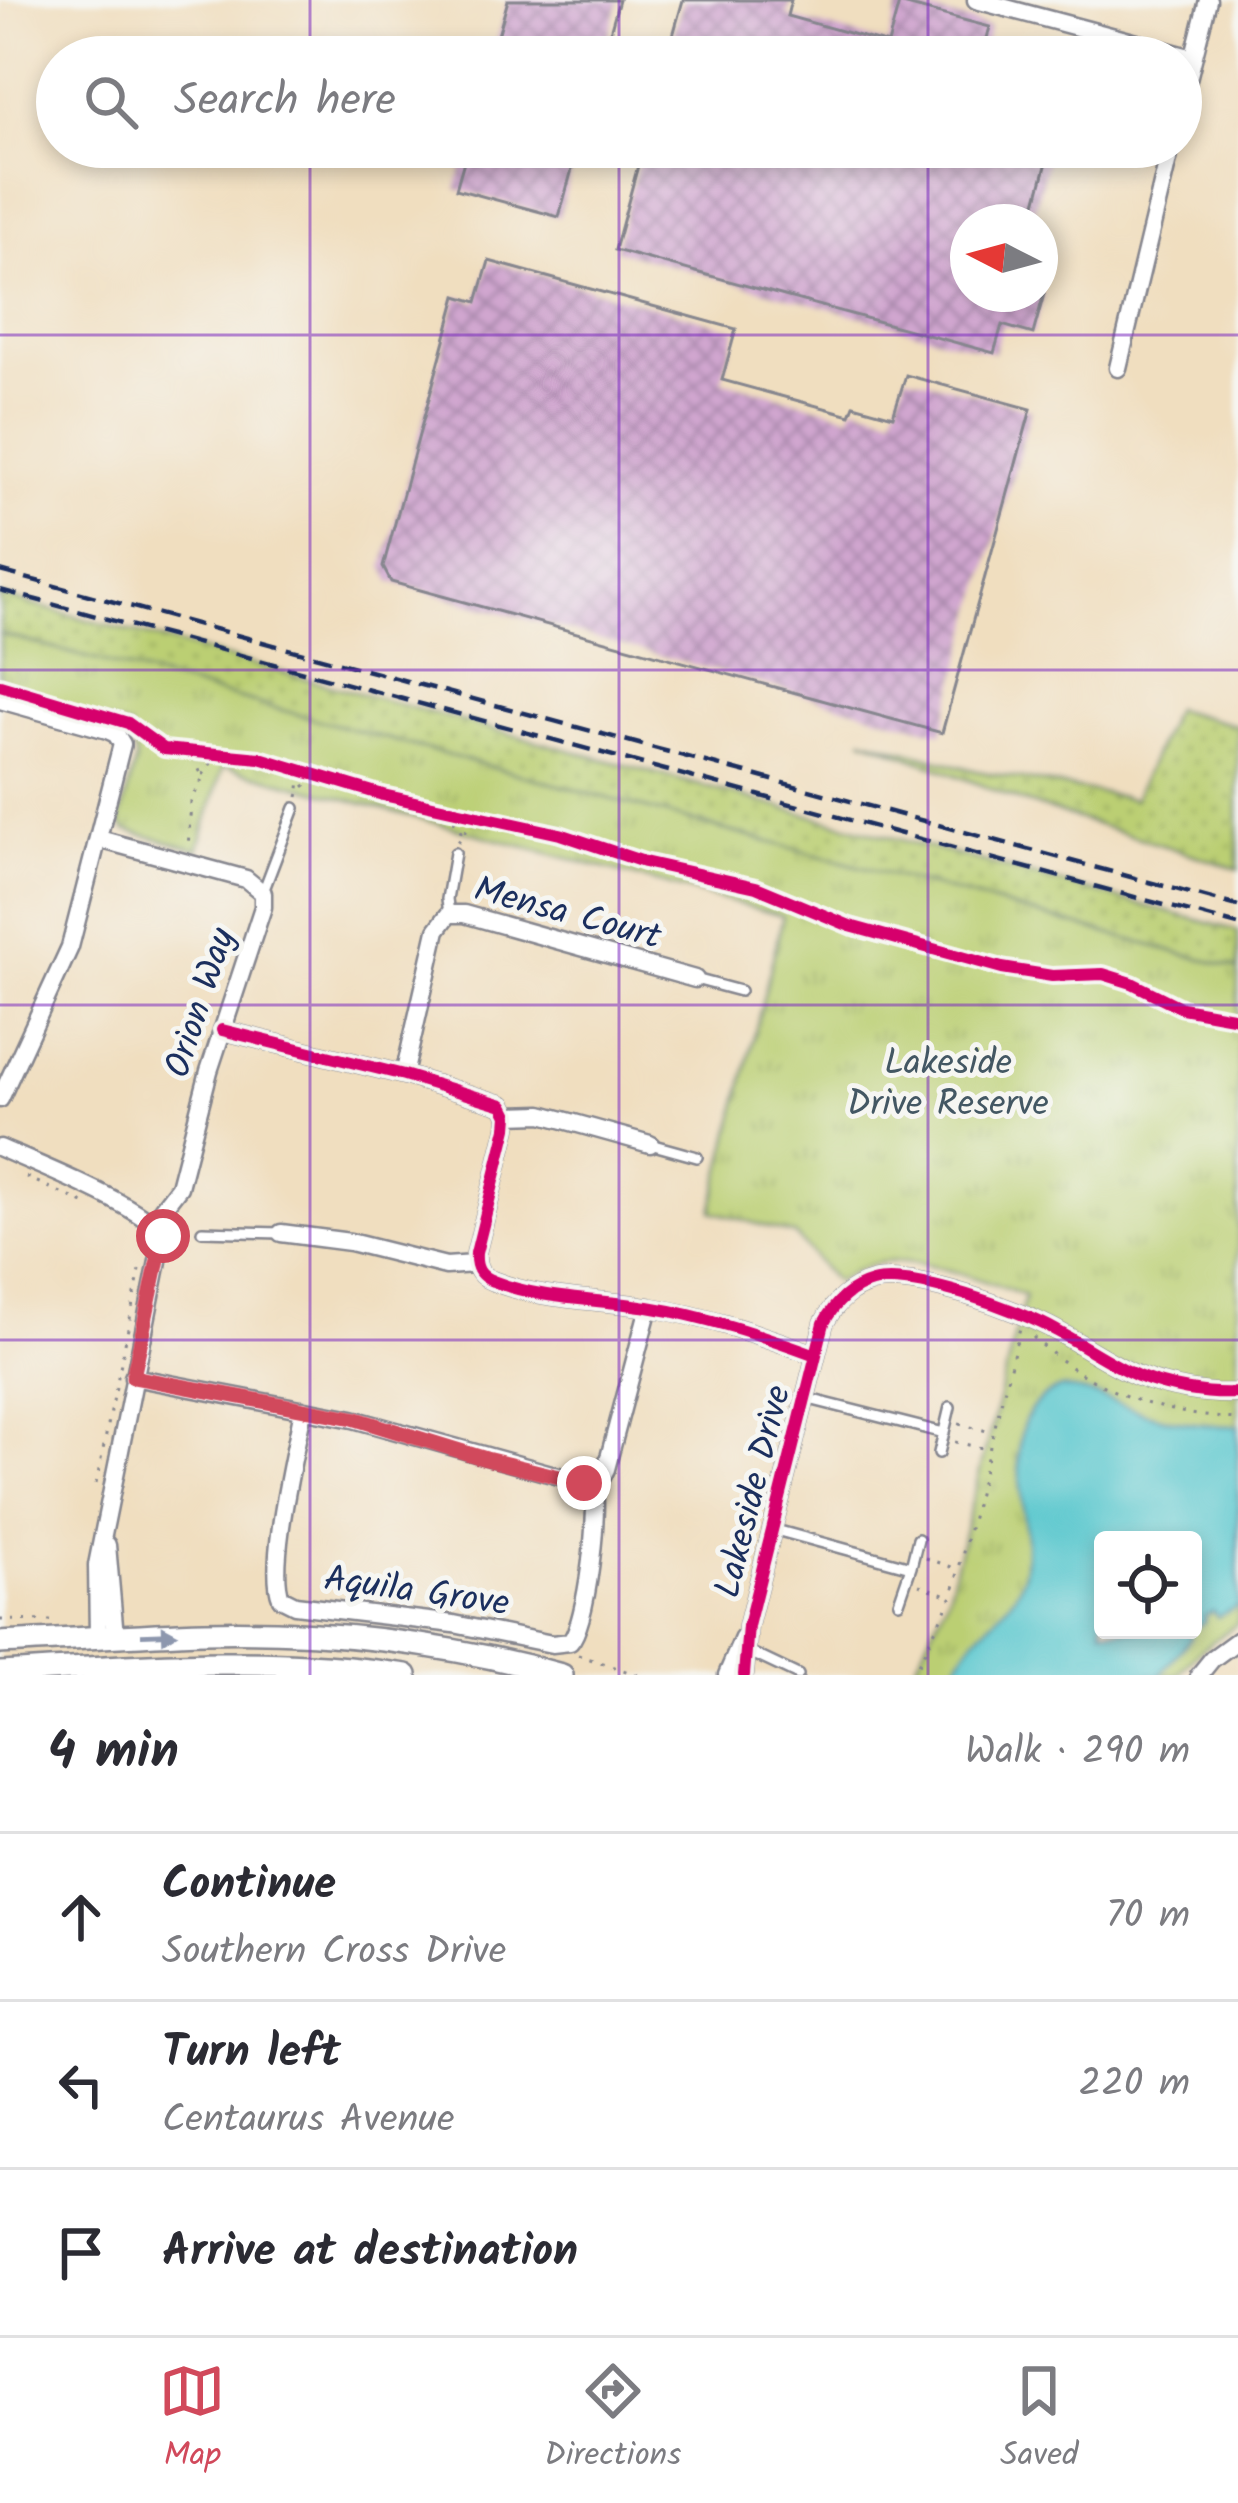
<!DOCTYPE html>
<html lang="en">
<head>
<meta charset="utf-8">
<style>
  body { margin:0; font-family:Kalam,sans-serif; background:#f2f2f3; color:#2b2b33 }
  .controls { position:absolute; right:36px; bottom:36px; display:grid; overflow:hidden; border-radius:12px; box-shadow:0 6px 18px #0003 }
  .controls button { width:108px; height:108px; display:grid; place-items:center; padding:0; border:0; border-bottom:3px solid #e1e1e2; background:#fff; color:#2b2b33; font:60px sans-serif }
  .compass { position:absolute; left:950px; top:204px; width:108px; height:108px; border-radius:50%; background:#fff; box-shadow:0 6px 18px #0003; rotate:276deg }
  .stop { position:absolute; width:36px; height:36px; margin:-27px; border:9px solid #d1495b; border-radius:50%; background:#fff }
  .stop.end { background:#d1495b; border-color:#fff; box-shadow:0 3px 12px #0008 }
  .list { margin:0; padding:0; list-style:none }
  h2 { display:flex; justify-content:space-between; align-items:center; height:156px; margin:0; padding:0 48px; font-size:51px }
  h2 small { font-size:39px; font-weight:400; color:#7c7c81 }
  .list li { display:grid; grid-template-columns:78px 1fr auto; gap:36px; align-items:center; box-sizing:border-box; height:168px; padding:0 48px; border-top:3px solid #e1e1e2 }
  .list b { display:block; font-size:45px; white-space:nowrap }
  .list p { margin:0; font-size:39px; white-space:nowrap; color:#7c7c81 }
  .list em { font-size:39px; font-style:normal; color:#7c7c81 }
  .icon { flex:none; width:66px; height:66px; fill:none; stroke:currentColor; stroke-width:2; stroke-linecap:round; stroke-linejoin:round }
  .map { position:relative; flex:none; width:1238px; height:1675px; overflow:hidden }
  .search { position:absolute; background:#fff; box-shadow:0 6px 18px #0003; left:36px; right:36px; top:36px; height:132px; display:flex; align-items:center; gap:30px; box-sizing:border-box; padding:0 42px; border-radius:66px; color:#7c7c81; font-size:45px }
  .sheet { height:660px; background:#fff }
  nav { display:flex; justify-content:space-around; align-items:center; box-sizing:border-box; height:168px; border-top:3px solid #e1e1e2; background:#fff; font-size:33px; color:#7c7c81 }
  nav a { display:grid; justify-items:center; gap:6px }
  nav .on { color:#d1495b }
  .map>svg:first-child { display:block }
  .grass { fill:url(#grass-dots); stroke:#6b7f68; stroke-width:3 }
  .park { fill:url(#park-tufts); stroke:#6b7f68; stroke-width:3; fill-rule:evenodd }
  .water { fill:#5ac7ce; stroke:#3a7b96; stroke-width:3; fill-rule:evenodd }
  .building { fill:url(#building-cross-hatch) }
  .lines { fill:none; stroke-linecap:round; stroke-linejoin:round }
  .service-casing { stroke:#86868e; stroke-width:14 }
  .minor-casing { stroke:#86868e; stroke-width:21 }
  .tertiary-casing { stroke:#86868e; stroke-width:26 }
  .path { stroke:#86868e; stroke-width:3; stroke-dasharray:3 9; stroke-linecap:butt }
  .service { stroke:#fff; stroke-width:9 }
  .minor { stroke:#fff; stroke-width:16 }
  .tertiary { stroke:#fff; stroke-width:21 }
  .rail { stroke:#1b2f5e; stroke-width:4.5; stroke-dasharray:18 9; stroke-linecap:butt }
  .cycleway-casing { stroke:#f6f6f2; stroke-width:20 }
  .cycleway { stroke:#d6006c; stroke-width:12 }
  .oneway { fill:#8d97ae }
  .route { stroke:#d1495b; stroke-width:15 }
  .grid { fill:none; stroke:#7b2cbf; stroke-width:3; stroke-opacity:0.55 }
  .labels { text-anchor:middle; stroke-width:10; stroke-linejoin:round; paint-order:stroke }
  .street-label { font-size:36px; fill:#1b2f5e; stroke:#f6f6f2 }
  .park-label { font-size:36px; fill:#435763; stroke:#f6f6f2 }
</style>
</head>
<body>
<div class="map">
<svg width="1238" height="1675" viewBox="0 0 1238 1675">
  <defs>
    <pattern id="grass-dots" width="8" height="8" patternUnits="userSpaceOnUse" patternTransform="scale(3)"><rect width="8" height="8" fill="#bbcf73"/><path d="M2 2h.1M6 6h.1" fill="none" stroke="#a0b266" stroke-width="1.8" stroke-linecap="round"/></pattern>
    <pattern id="park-tufts" width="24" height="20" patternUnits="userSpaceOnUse" patternTransform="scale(3)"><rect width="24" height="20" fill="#bbcf73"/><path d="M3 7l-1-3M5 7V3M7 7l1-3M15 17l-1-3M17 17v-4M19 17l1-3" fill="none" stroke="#a0b266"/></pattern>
    <pattern id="building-cross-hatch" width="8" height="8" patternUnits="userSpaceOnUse" patternTransform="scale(3)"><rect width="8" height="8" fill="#d0a6cf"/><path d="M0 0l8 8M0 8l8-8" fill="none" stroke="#a888ab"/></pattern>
  </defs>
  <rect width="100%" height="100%" fill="#f6f6f2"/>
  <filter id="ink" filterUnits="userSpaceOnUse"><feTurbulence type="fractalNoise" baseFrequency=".00833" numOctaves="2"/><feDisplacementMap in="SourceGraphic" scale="24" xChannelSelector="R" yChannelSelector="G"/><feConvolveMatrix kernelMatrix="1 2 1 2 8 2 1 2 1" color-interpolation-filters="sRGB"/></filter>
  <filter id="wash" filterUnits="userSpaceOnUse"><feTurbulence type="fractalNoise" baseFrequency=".004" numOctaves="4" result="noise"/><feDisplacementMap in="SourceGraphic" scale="48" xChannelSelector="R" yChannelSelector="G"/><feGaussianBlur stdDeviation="2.7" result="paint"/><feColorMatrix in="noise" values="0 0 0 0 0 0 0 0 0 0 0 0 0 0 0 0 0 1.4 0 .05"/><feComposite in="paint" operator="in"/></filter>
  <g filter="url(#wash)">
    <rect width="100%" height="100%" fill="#f0debf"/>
    <path class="grass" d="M0,596L1238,931V969L0,634Z
      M1174,709L1238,726V869L1021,801L862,738L977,771L1134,799Z"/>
    <path class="park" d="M0,634L1238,969V1623L1198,1652L1178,1675H911L947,1599L1025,1296C986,1281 919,1256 878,1263C862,1266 849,1274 835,1282L795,1235L712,1211L783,916L223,766L198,850L125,830L119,823L136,760L130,728L0,692ZM1103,1540H1193V1630H1103Z"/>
    <path class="water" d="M1061,1388C1088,1391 1108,1400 1134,1409C1167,1421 1203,1426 1238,1426V1606L1217,1617L1213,1611L1204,1616L1206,1620L1189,1633L1191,1637L1160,1675H949C958,1663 966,1648 976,1637C992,1620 1012,1605 1021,1582C1043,1526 982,1416 1061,1388ZM1103,1540H1193V1630H1103Z"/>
    <g id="blocks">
      <path class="building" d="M508,0H619L603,57H492Z
        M683,0H791L787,16L888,44L899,3L990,27L982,57H667Z
        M468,147H578L559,217L456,189Z
        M643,147H1051L1031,222H968V294H1044L1033,334L1002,325L994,353L615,250Z
        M489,261L736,329L722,380L850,415L854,405L893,416L906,375L1031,409L942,733L391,582L383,567L457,296L477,302Z"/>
    </g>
  </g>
  <g filter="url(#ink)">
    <use href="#blocks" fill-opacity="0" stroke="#86868e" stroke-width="3"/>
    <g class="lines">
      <defs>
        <path id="service" d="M263,892L295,808
          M449,913L447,899L455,853
          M695,979L740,991
          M650,1144L697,1157
          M202,1231L281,1233
          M805,1398L944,1433
          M939,1453L950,1407
          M772,1529L911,1567L899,1602
          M911,1567L918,1539
          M743,1649L798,1675"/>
        <path id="minor" d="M976,0L1193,58
          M1181,107L1208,0
          M1118,368L1171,147
          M0,700L107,730L116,734L122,744L70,947L0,1099
          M99,839L246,879L263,893V907L209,1071L179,1187L152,1222
          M222,1030L404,1075L503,1105L508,1115L507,1128L476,1253C475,1267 479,1276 493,1281C541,1300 597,1299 648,1307C705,1316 761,1335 816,1355
          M404,1075L437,930L449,914H464L695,979
          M508,1115L542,1114L650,1144
          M0,1148C34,1163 148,1208 163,1236L97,1565L98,1637
          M281,1233L350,1242L446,1266L475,1264
          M133,1377L353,1419L584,1483L602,1477L606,1469L649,1307
          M303,1409C296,1449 267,1565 281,1598L295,1605L454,1624L552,1644L570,1642C587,1624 600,1507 593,1482
          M107,1545L115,1636
          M727,1675L743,1638
          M744,1675L748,1626L824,1323C834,1304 850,1288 872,1282C912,1271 1020,1310 1057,1331C1085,1346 1110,1364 1138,1376C1168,1388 1206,1395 1238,1393
          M1199,1675L1212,1659L1238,1640"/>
        <path id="tertiary" d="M0,1643C68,1640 136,1634 204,1632C323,1629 446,1643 562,1675
          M0,1673C135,1665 271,1654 406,1675"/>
      </defs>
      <use href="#service" class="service-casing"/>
      <use href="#minor" class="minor-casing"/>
      <use href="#tertiary" class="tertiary-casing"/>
      <path class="path" d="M183,753L193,758L203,777L191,802L188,848
        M288,766L300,779L299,789
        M203,775L218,753
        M298,797C301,783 317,780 329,777
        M447,810L461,832L460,836
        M458,842L469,826L488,817
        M26,1177L88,1205
        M1033,1337C1091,1391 1160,1415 1238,1419
        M959,1424L991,1432
        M955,1442L987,1449
        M96,1484L140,1270
        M926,1558L957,1569
        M919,1585L950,1596
        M0,1620L52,1621
        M578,1655L638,1675
        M913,1675L952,1596L1020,1328"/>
      <use href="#service" class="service"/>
      <use href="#minor" class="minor"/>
      <use href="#tertiary" class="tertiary"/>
      <path class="rail" d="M0,571L1238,906
        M0,590L1238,925"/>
      <defs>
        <path id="cycleway" d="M0,685L128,723L164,749L260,758L383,795L560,834L644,862L756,887L850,926L1002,968L1052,976L1103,974L1132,983L1182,1008L1238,1018
          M222,1030L404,1075L503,1105L508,1115L507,1128L476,1253C475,1267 479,1276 493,1281C541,1300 597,1299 648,1307C705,1316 761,1335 816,1355
          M744,1675L748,1626L824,1323C834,1304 850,1288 872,1282C912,1271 1020,1310 1057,1331C1085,1346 1110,1364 1138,1376C1168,1388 1206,1395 1238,1393"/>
      </defs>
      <use href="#cycleway" class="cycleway-casing"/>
      <use href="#cycleway" class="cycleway"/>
    </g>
    <defs><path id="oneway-solid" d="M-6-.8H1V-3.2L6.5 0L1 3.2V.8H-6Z" transform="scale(3)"/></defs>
    <use class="oneway" href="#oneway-solid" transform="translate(159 1634) rotate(-2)"/>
  </g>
  <g class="lines" filter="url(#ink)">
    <path class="route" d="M163,1236L133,1377L353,1418L486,1459L584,1483"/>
  </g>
  <path class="grid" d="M310,0V57M619,0V57M928,0V57M310,147V1675M619,147V1675M928,147V1675M0,335H1238M0,670H1238M0,1005H1238M0,1340H1238"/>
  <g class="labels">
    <g class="street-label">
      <text transform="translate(568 911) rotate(15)" y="13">Mensa Court</text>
      <text transform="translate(198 1002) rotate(-72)" y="13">Orion Way</text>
      <text transform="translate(751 1491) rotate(-76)" y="13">Lakeside Drive</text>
      <text transform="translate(417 1589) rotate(8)" y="13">Aquila Grove</text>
    </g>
    <g class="park-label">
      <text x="948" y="1074">Lakeside<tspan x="948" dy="41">Drive Reserve</tspan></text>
    </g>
  </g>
</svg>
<div class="controls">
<button><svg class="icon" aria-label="locate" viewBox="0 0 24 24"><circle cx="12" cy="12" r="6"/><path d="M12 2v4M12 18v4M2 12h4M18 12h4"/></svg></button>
</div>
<svg class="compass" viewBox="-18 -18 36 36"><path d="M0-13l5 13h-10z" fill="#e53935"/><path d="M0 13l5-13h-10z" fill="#7c7c81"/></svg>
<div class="stop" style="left:163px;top:1236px"></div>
<div class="stop end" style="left:584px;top:1483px"></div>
<div class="search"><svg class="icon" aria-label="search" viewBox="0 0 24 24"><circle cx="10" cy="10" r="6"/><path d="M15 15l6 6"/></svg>Search here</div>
</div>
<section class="sheet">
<h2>4 min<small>Walk · 290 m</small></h2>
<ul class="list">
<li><svg class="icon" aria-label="ahead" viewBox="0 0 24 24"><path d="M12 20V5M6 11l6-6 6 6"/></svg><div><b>Continue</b><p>Southern Cross Drive</p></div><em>70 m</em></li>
<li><svg class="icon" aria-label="left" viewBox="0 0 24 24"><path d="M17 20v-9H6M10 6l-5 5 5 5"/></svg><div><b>Turn left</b><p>Centaurus Avenue</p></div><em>220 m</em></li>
<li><svg class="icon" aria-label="arrive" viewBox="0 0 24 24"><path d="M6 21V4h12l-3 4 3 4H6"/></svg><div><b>Arrive at destination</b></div></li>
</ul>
</section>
<nav>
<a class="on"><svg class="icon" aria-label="map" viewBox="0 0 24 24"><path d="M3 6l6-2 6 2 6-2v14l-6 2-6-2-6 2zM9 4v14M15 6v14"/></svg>Map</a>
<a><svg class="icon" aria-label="directions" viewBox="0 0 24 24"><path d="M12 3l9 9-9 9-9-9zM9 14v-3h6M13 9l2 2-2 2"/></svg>Directions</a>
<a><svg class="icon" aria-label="saved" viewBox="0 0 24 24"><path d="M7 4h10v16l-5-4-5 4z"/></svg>Saved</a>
</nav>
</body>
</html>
